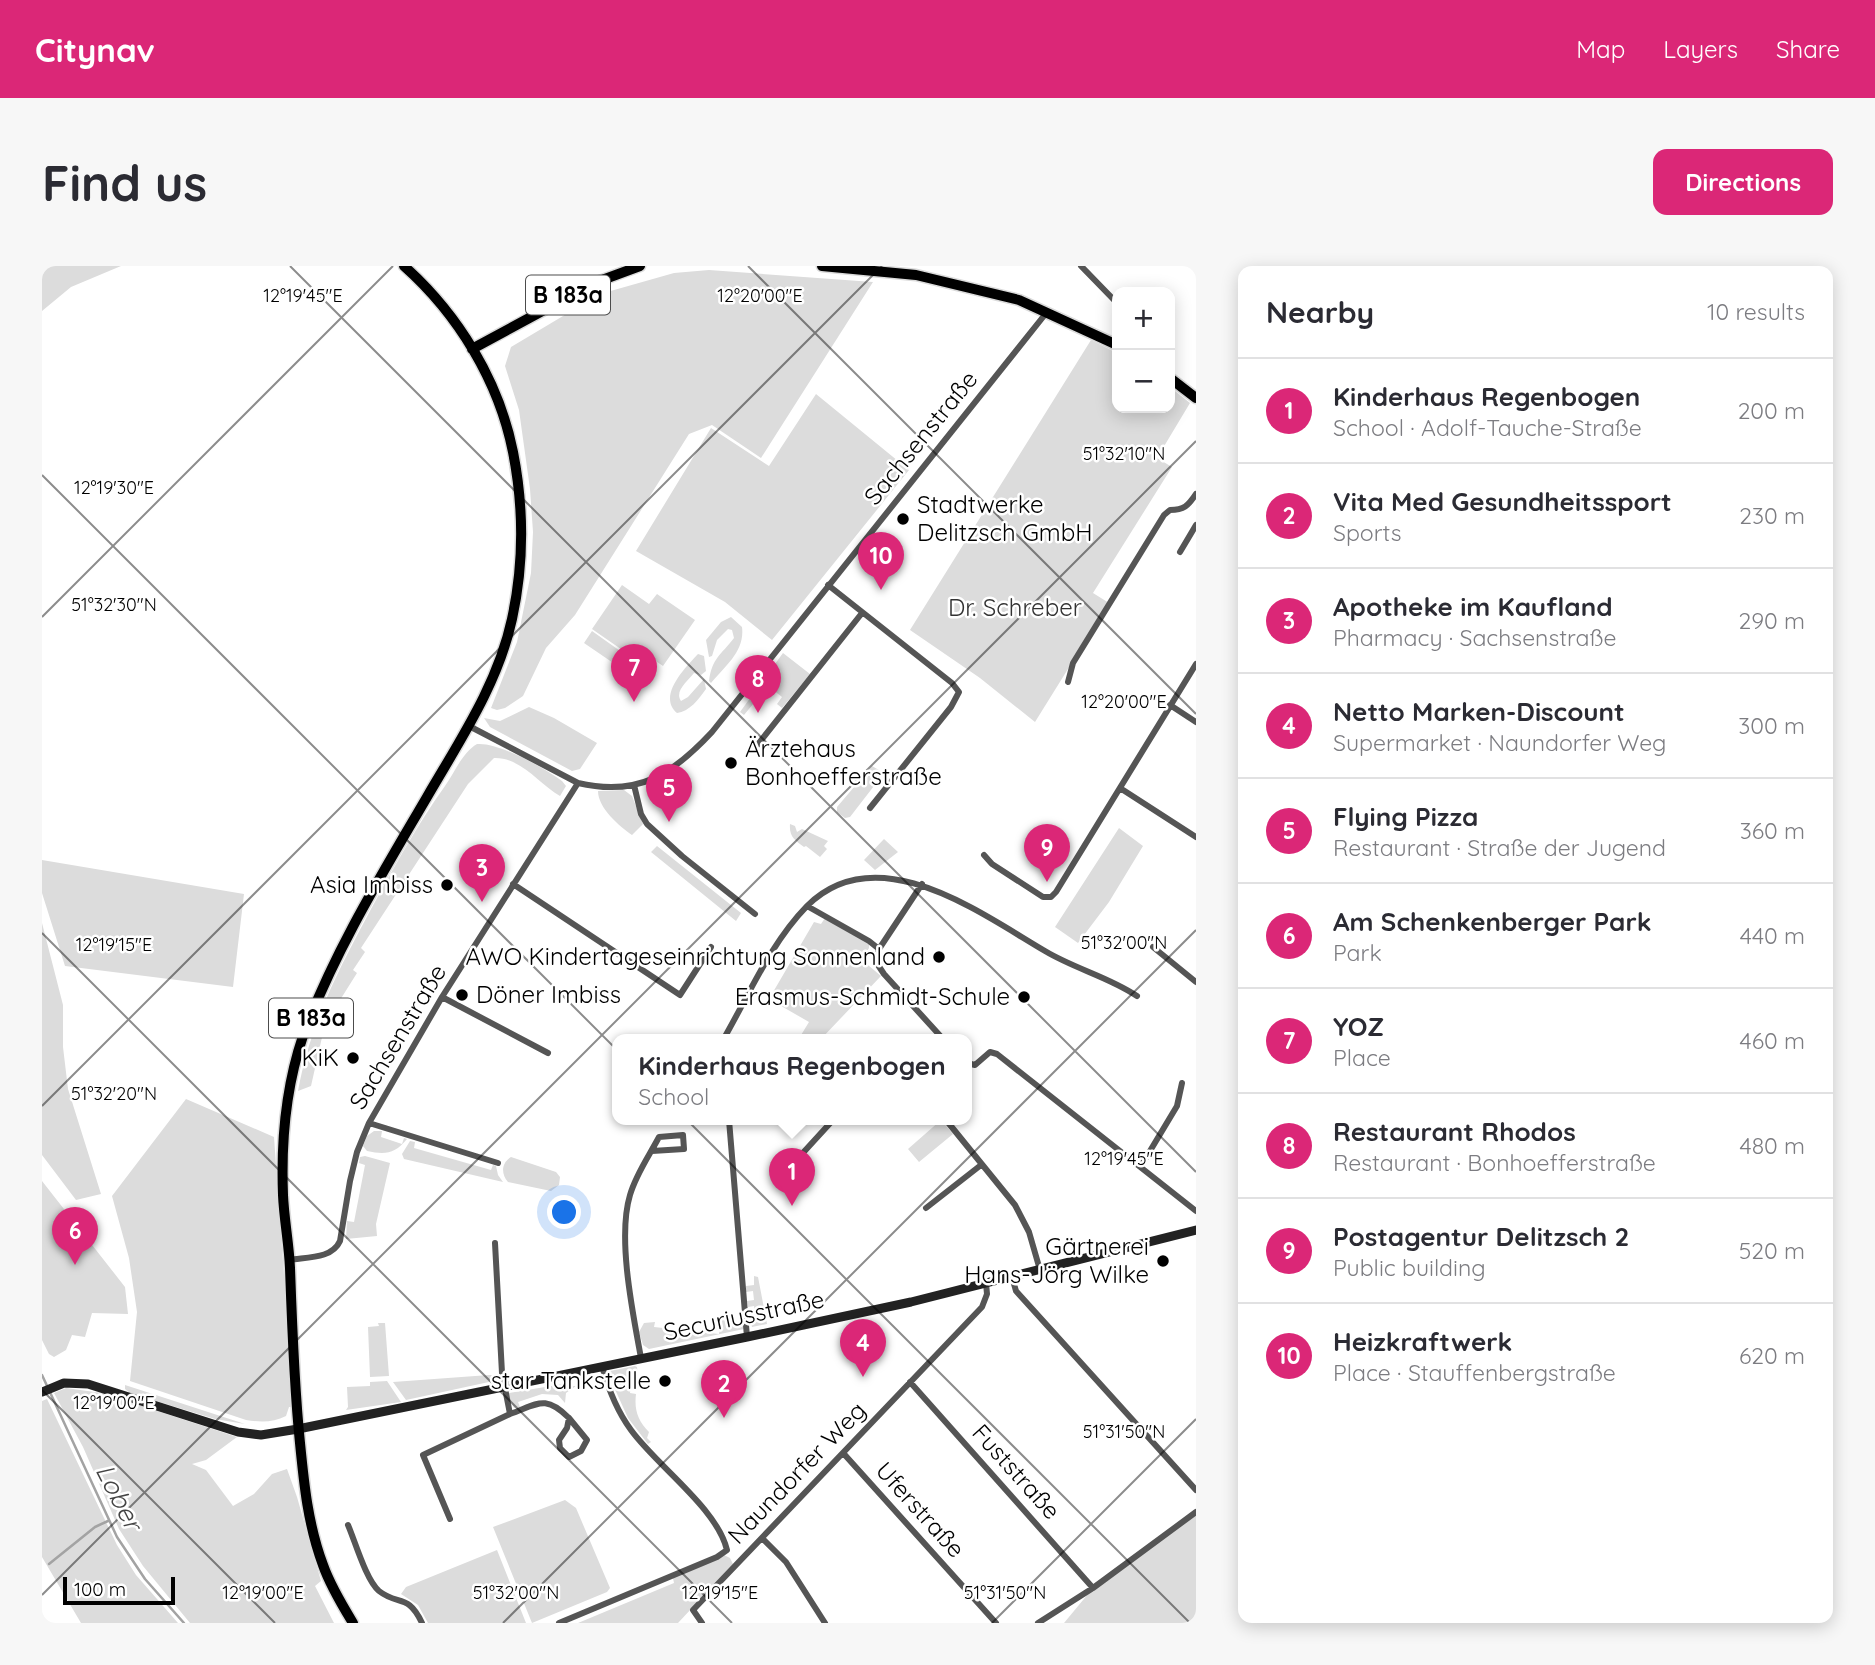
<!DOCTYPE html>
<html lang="en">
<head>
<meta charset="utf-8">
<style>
  body { margin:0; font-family:Quicksand,sans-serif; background:#f7f7f7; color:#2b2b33 }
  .controls { position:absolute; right:21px; top:21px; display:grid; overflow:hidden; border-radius:14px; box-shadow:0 4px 18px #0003 }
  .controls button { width:63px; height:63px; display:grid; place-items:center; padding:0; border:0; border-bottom:2px solid #e1e1e2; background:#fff; color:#2b2b33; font:35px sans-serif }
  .scale { position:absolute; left:21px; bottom:18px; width:112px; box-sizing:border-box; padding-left:7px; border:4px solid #000; border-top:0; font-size:19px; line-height:24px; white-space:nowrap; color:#000; -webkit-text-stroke:5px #fff; paint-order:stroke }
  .you { position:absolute; left:523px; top:947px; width:24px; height:24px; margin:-18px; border:5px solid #fff; border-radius:50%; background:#1a73e8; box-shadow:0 0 0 10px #1a73e833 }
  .badge { display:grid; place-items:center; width:46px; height:46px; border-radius:50%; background:#db2777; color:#fff; font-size:23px; font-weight:700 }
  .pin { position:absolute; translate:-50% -58px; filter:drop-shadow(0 2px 4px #0008) }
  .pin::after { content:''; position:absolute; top:37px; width:24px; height:21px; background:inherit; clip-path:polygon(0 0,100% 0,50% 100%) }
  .popup { position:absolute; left:570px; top:768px; width:360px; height:91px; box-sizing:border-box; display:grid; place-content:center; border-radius:14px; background:#fff; filter:drop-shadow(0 2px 5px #0005); font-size:23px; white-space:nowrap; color:#7c7c81 }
  .popup b { font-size:26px; color:#2b2b33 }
  .popup::after { content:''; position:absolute; left:50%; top:100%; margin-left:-14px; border:14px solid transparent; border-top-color:#fff }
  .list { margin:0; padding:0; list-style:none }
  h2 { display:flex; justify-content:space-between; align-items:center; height:91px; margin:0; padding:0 28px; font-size:30px }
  h2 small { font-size:23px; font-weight:400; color:#7c7c81 }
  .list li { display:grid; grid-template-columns:46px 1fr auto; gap:21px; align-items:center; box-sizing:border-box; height:105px; padding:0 28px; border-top:2px solid #e1e1e2 }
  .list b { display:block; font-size:26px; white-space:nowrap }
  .list p { margin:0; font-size:23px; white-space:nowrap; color:#7c7c81 }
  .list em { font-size:23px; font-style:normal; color:#7c7c81 }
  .map { position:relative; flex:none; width:1154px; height:1357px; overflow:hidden; border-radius:14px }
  header { display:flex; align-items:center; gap:42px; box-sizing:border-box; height:98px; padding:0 35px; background:#db2777; color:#fff }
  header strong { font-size:33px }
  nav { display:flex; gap:38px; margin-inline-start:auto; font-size:24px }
  .intro { display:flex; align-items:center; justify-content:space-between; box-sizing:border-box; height:168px; padding:0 42px }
  h1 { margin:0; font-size:49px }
  .button { padding:18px 32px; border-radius:14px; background:#db2777; color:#fff; font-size:24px; font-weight:700 }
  main { display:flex; gap:42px; padding:0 42px }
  aside { flex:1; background:#fff; border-radius:14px; box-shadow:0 4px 18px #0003 }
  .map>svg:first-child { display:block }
  .green { fill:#dcdcdc }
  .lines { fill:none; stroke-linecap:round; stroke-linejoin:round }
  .stream { stroke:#a3a3a3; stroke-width:2.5 }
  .primary-casing { stroke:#dbdbdb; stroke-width:13 }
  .street { stroke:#555; stroke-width:6 }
  .secondary { stroke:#222; stroke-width:9 }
  .primary { stroke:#000; stroke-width:10 }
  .ticks { fill:none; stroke:#000; stroke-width:2; stroke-opacity:0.45 }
  .poi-dot { fill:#000; stroke:#fff; stroke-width:2.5 }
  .labels { text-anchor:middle; stroke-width:5; stroke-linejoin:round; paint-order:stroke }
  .shield { fill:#fff; stroke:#4c4c4c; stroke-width:2 }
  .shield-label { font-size:23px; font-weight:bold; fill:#000 }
  .street-label { font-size:24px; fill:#000; stroke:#fff }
  .poi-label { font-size:24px; fill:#000; stroke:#fff; text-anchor:end }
  .park-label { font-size:24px; fill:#333; stroke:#fff }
  .water-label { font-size:26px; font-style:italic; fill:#444; stroke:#fff }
  .ticks-label { font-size:18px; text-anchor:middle; fill:#000; stroke:#fff; stroke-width:5; stroke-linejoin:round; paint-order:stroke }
</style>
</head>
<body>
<header>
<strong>Citynav</strong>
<nav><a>Map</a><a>Layers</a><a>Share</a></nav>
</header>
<div class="intro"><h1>Find us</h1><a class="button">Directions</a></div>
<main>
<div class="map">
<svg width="1154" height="1357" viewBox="0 0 1154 1357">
  <rect width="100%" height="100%" fill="#fff"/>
  <path class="green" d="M0,0H79L29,21L0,45Z
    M667,4L831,16L719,192L670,159L647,168L533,349L504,382L481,430L463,442L455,444L449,442L475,376L489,307L491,266L488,223L477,144L463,100L469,81L558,28L632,7Z
    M1049,74L1075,87V142H1128V121L1148,137L1115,192L1130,201L1051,327L1067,337L993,456L938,412L868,364Z
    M774,128L867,204L730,374L683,336L594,285L669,162L727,200Z
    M580,319L607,338L615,328L653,354L621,400L592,380L586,388L550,363Z
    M689,351L700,361C703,385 684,399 669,417L667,415C670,392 679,389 692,372L690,364L686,363L675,374L670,390L667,391L664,374L679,356Z
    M550,365L588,392L580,403L542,377Z
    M741,387L768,408L740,442L735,438L740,431L726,420L702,449L698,446Z
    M656,388L662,390L664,405L659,409L652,407C646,415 632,425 639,435L646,431L662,413L664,423C657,433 647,446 635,447C615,430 643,402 656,388Z
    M487,441L512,452L555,477L538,503L530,505L448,461L442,452L458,455Z
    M435,478C457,476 502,502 520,515L524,520L518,530C498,519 479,491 452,492L426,518L319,682L323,686L311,704L315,707L283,758L269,820L256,825C269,755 296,705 329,643C352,601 375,559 403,520C413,506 420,487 435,478Z
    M830,500L842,507L808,551L803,552L795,546V541Z
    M582,524L590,530L601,558L590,569C577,560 556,542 556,525Z
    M748,558L753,560L755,566L760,563L786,575L782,580L785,583L778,591L764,580L762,581C753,574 747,571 748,558Z
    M1077,562L1101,580L1067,636L1036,677L1013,661Z
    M842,573L856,586L833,604L822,594Z
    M615,580L699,647L694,655L609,586Z
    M0,594L202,628L191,721L23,700L0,627Z
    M783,652L827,676V682L820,694L839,710L778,774H756L767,756L727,733L772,656L779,658Z
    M0,657L21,739V781L26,823L59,928L34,934L0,889Z
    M144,833L232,871C238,961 246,1051 250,1141H247L244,1150C231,1157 217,1156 204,1154L88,1115L95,1046L87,992L70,930Z
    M899,854L911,868L877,896L866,883Z
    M332,865H340L339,871L360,878L362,872L365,873C353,888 343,889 325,885L321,880L325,870Z
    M368,875L373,876L372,882L449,904L451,899L454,900L456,909L461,916L362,893L360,888Z
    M323,890L348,897L334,958L335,970L304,973L305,955L312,956L323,899L317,897L318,891Z
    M469,891L514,906L518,911L517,919L509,925L466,916C459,908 459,897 469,891Z
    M0,915L83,1021L86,1048L50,1047L43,1071L30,1069L24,1084L12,1091L7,1088L0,1074Z
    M712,1010L716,1011L725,1058L710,1061L706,1047L713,1046L712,1040L706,1041L705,1035L712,1034L711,1025L704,1026V1020L712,1019Z
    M679,1054L702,1057V1063L607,1083L601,1079L597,1066L602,1057L613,1056L612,1061L677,1068Z
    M336,1057H343L347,1110L328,1111L326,1061L337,1060Z
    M593,1100L595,1101L596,1111H590L588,1127L594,1128C592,1144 596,1155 607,1166L605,1172L609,1176L606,1178L586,1152L566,1108L568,1105Z
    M447,1109H452L456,1114L364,1134L351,1116Z
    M345,1115L359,1136L304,1144L306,1141L305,1121L328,1120V1116Z
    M527,1117L528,1120H534L524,1127L523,1137L516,1129L500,1128L476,1136L478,1141L472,1142L466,1130L467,1127Z
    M83,1119L203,1158L173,1153L88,1127L83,1123Z
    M24,1122L60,1127L195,1171L164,1194L150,1198L164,1204L191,1240L212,1228L230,1208L245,1203L255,1231L279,1315L273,1320L292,1357H148L101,1300L77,1263L41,1181L12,1127Z
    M5,1133L75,1279L94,1309L136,1357H39L0,1291V1135Z
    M523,1234L534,1242L568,1322L565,1326L490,1357L451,1261Z
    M1154,1246V1357H1022L1051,1322Z
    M455,1284L484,1357H386L376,1339L359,1328L364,1321Z
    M682,1289L688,1292L691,1298L636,1357H536L632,1317L631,1312Z"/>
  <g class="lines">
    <path class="stream" d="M0,1109L75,1271L103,1313L142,1357
      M7,1298L53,1261L66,1255"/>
    <defs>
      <path id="primary" d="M780,0L874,9L977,34L1075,79
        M430,83L552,17L598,0
        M1128,112L1154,132
        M311,1357C300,1339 288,1319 281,1299C266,1259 262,1218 258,1177C252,1119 250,1060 248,1002C247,978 242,953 241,929C239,877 244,820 261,770C292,686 340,608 385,531C418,474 456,418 470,353C482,298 482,242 471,186C457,115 416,48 362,0"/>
    </defs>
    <use href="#primary" class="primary-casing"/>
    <path class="street" d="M1039,0L1075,37
      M1138,286L1154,259
      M786,319L910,417L917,426L909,441L828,542
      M1026,416L1031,397L1122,249L1128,244C1142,244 1146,240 1154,228
      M1128,439L1154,456
      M427,460L536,517C596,531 630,509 670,466L1005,46
      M713,482L820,347
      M592,519L599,548L605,558L640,590L713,648
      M1078,522L1154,571
      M942,589L950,598L1001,631H1009L1014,626L1154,398
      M471,618L638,729L669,681
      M880,618L837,683L834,696L842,708L902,774
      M765,640C835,570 938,647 1003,685C1033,703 1067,711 1095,730
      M1111,681L1154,716
      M400,731L506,787
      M681,774C707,729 728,678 765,640L827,675L837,683
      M925,797L933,799L948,786L955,788L1154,945
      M687,854L705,1071
      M904,854L973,939L987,966L998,1004
      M327,857L456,897
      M1099,900L1135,840L1140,817
      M748,901L791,854
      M884,942L939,899
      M247,994C265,991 290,993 298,975L308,915L315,886L327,857L400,731L536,517
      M970,1011L974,1025L1154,1224
      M599,1092C591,1048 575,972 588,929C594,908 607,890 617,871L641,869L642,883L610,885
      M868,1116L1051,1322
      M468,1148C496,1138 503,1128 527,1152L525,1162L517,1174L518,1182L527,1191L539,1185L545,1174L527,1152
      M802,1188L954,1357
      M408,1253L381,1189L468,1148L460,1107L453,977
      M306,1259C313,1275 324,1314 337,1325C356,1340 366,1327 380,1357
      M720,1272L744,1296L783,1357
      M517,1357L675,1291L685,1284C675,1242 615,1200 589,1164C575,1145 566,1122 560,1100
      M660,1357L651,1344L940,1041L945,1028L944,1017
      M996,1357L1051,1322L1154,1246"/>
    <path class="secondary" d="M0,1126L22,1117L46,1118L196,1166L219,1169L256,1163L705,1071L869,1036L1154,964"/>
    <use href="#primary" class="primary"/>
  </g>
  <path class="ticks" d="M248,0L1154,906M706,0L1154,448M0,209L1148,1357M0,351L351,0M0,667L690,1357M0,840L840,0M0,1124L233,1357M0,1329L1154,175M461,1357L1154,664M950,1357L1154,1153"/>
  <g class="poi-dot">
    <circle cx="861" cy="253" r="7"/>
    <circle cx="689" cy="497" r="7"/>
    <circle cx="405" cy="619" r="7"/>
    <circle cx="897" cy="691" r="7"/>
    <circle cx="420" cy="729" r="7"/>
    <circle cx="982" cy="731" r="7"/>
    <circle cx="311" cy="792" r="7"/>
    <circle cx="1121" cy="995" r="7"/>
    <circle cx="623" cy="1115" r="7"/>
  </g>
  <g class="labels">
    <g class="shield">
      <rect x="484" y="9.5" width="84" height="39" rx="5"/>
      <rect x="227" y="732.5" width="84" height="39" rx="5"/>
    </g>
    <g class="shield-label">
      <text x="526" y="37">B 183a</text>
      <text x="269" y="760">B 183a</text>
    </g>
    <g class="street-label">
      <text transform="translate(879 172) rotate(-51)" y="8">Sachsenstraße</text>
      <text transform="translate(356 771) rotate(-59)" y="8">Sachsenstraße</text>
      <text transform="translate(702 1050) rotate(-12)" y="8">Securiusstraße</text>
      <text transform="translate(974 1206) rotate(48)" y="8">Fuststraße</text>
      <text transform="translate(755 1207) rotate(-46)" y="8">Naundorfer Weg</text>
      <text transform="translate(878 1244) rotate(48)" y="8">Uferstraße</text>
    </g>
    <g class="poi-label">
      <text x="875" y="247" text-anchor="start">Stadtwerke<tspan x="875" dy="28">Delitzsch GmbH</tspan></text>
      <text x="703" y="491" text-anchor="start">Ärztehaus<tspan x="703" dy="28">Bonhoefferstraße</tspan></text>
      <text x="391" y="627">Asia Imbiss</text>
      <text x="883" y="699">AWO Kindertageseinrichtung Sonnenland</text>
      <text x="434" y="737" text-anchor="start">Döner Imbiss</text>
      <text x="968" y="739">Erasmus-Schmidt-Schule</text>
      <text x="297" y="800">KiK</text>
      <text x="1107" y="989">Gärtnerei<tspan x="1107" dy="28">Hans-Jörg Wilke</tspan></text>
      <text x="609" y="1123">star Tankstelle</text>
    </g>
    <g class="park-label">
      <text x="973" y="350">Dr. Schreber</text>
    </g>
    <g class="water-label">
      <text transform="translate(77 1231) rotate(63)" y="9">Lober</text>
    </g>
  </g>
  <g class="ticks-label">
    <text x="718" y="36">12°20'00"E</text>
    <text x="261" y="36">12°19'45"E</text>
    <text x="1082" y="194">51°32'10"N</text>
    <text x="72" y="228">12°19'30"E</text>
    <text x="72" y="345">51°32'30"N</text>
    <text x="1082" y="442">12°20'00"E</text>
    <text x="1082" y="683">51°32'00"N</text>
    <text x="72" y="685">12°19'15"E</text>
    <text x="72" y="834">51°32'20"N</text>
    <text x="1082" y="899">12°19'45"E</text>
    <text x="72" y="1143">12°19'00"E</text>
    <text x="1082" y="1172">51°31'50"N</text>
    <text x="963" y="1333">51°31'50"N</text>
    <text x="221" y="1333">12°19'00"E</text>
    <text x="474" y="1333">51°32'00"N</text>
    <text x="678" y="1333">12°19'15"E</text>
  </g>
</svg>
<div class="controls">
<button>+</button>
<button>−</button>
</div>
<div class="scale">100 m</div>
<div class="you"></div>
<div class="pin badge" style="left:750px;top:940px">1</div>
<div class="popup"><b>Kinderhaus Regenbogen</b>School</div>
<div class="pin badge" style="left:682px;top:1152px">2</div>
<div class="pin badge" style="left:440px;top:636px">3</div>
<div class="pin badge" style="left:821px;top:1111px">4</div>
<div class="pin badge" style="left:627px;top:556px">5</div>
<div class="pin badge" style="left:33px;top:999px">6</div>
<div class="pin badge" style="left:592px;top:436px">7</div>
<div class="pin badge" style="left:716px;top:447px">8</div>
<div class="pin badge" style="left:1005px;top:616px">9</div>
<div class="pin badge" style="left:839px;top:324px">10</div>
</div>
<aside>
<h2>Nearby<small>10 results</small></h2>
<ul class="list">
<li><span class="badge">1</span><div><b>Kinderhaus Regenbogen</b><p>School · Adolf-Tauche-Straße</p></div><em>200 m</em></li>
<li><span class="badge">2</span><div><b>Vita Med Gesundheitssport</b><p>Sports</p></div><em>230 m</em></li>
<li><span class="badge">3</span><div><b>Apotheke im Kaufland</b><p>Pharmacy · Sachsenstraße</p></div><em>290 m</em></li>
<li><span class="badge">4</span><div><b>Netto Marken-Discount</b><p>Supermarket · Naundorfer Weg</p></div><em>300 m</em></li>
<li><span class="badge">5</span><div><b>Flying Pizza</b><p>Restaurant · Straße der Jugend</p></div><em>360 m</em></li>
<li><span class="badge">6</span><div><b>Am Schenkenberger Park</b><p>Park</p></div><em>440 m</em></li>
<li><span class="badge">7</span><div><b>YOZ</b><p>Place</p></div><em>460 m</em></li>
<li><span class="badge">8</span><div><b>Restaurant Rhodos</b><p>Restaurant · Bonhoefferstraße</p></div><em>480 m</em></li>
<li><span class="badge">9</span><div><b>Postagentur Delitzsch 2</b><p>Public building</p></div><em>520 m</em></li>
<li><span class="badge">10</span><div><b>Heizkraftwerk</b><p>Place · Stauffenbergstraße</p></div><em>620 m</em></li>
</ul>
</aside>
</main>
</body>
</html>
